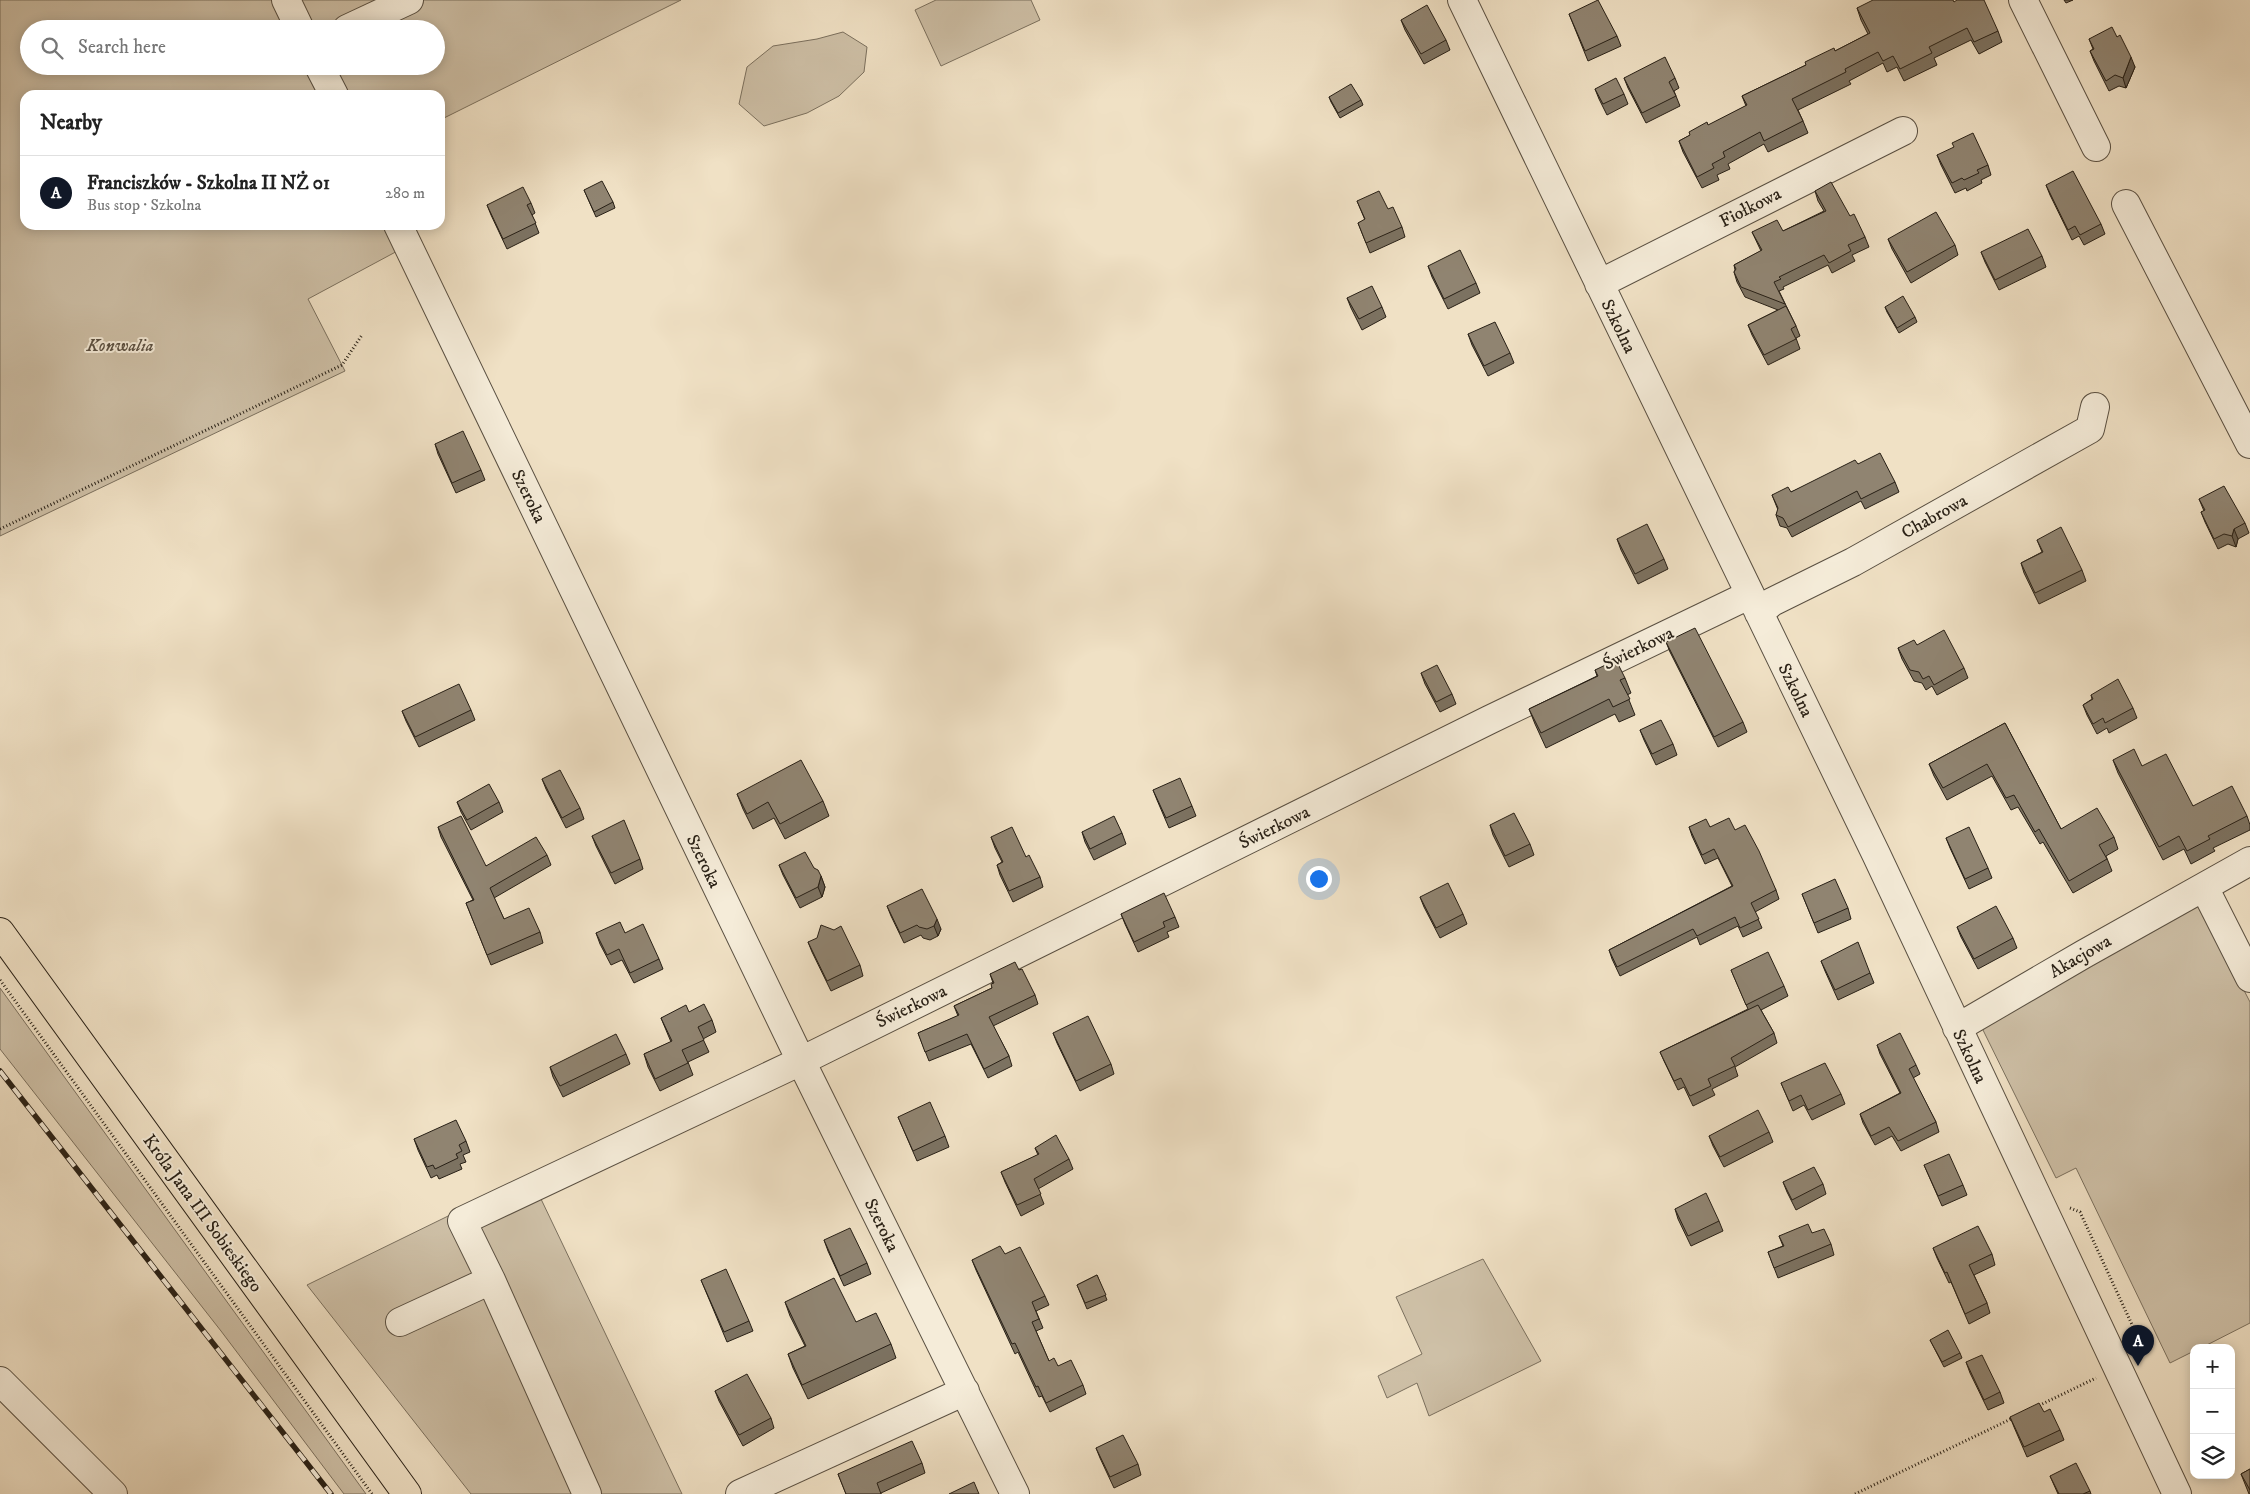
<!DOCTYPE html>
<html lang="en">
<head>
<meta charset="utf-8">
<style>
  body { margin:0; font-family:"IM FELL DW Pica",serif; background:#f2f2f2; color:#222 }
  .controls { position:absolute; right:15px; bottom:15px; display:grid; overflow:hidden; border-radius:10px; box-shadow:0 2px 12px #0003 }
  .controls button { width:45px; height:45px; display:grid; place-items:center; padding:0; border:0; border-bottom:1px solid #e0e0e0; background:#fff; color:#222; font:25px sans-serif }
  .you { position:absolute; left:1318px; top:878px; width:18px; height:18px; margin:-12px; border:4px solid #fff; border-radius:50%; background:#1a73e8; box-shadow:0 0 0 8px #1a73e833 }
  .badge { display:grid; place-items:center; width:32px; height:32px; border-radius:50%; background:#111827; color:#fff; font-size:16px; font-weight:700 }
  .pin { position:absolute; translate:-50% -41px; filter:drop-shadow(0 1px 2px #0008) }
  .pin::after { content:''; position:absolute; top:26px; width:18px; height:15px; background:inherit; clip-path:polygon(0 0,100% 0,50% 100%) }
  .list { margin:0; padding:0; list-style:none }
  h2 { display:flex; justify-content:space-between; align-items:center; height:65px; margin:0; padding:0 20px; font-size:21px }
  h2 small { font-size:16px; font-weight:400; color:#767676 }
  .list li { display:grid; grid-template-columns:32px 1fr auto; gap:15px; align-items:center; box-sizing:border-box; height:75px; padding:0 20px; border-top:1px solid #e0e0e0 }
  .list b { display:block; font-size:19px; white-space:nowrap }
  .list p { margin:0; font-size:16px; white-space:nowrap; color:#767676 }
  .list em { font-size:16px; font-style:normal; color:#767676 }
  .icon { flex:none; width:28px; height:28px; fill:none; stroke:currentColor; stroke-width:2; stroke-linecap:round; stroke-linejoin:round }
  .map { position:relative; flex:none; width:2250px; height:1494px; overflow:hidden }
  .search { position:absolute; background:#fff; box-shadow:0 2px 12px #0003; left:20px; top:20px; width:425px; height:55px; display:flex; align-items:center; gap:12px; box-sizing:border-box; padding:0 18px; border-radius:28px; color:#767676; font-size:19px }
  .panel { position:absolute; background:#fff; box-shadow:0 2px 12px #0003; left:20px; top:90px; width:425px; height:140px; border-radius:15px }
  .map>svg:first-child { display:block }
  .green { fill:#cec0a7; stroke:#7b705e; fill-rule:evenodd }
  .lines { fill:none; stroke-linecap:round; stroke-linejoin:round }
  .minor-casing { stroke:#5a5042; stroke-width:30 }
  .major-casing { stroke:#282016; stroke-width:30 }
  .path { stroke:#282016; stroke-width:3; stroke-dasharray:1 2.5; stroke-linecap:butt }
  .minor { stroke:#f5ecd9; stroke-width:28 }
  .major { stroke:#f0e1c5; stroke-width:28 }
  .rail-casing { stroke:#282016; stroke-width:5.5 }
  .rail { stroke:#f5ecd9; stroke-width:4; stroke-dasharray:11; stroke-linecap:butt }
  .wall { fill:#7c7261; stroke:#282016 }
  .shaded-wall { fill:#655c4f; stroke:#282016 }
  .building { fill:#908471; stroke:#282016 }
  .labels { text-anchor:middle; stroke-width:4; stroke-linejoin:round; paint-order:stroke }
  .street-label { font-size:18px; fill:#282016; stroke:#f5ecd9 }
  .park-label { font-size:18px; font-style:italic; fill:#5a5042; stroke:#f5ecd9 }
</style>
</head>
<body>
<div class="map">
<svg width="2250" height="1494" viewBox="0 0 2250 1494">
  <rect width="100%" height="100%" fill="#f0e1c5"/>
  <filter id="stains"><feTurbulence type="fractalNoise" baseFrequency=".004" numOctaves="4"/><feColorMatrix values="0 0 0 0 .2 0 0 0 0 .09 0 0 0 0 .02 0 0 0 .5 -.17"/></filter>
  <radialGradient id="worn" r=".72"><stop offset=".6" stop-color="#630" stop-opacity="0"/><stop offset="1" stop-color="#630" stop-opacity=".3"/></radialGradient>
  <path class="green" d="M0,0H681L440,120V95H25V225H390L403,248L308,299L345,371L0,536ZM29,29H436V66H29Z
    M936,0H1031L1040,20L941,66L915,10Z
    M843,32L867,47L864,72L839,96L807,113L764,126L739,104L747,67L773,46L817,39Z
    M2198,901L2250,1002V1323L2201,1348H2194V1351L2170,1363L2076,1168L2056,1178L1982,1028Z
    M0,988L366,1494H344L221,1331L0,1049Z
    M530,1176L682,1494H471L307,1285Z
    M1483,1259L1541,1361L1429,1416L1417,1383L1387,1398L1378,1376L1422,1354L1396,1297Z"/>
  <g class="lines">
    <defs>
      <path id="minor" d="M286,0L300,29
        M1462,0L1876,854L2177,1494
        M2023,0L2096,147
        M347,29L409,0
        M319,66L334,95
        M2126,204L2250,444
        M398,225L801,1061L1015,1494
        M1599,284L1903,131
        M1759,613L1772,602L1853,562L2090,429L2095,407
        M2204,887L2250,978
        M1957,1028L2084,954L2250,861
        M491,1280L587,1494
        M400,1322L491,1280L462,1221L801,1061L1489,720L1749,595
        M0,1381L113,1494
        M740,1494L965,1391"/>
      <path id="major" d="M0,932L407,1494"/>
    </defs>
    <use href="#minor" class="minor-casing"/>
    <use href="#major" class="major-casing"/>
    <path class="path" d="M0,529L342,365L362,335
      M0,980L372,1494
      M2070,1208L2080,1212L2140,1342L2135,1349
      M2036,1407L2096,1378
      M1855,1494L2013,1418"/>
    <use href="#minor" class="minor"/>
    <use href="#major" class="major"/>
    <defs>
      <path id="rail" d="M0,1071L331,1494"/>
    </defs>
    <use href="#rail" class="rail-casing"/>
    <use href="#rail" class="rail"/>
  </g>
  <path class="wall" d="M2064,0H2073L2066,3Z
    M1954,2L1998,31L2002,42L1979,54L1971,40L1934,58L1937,65L1904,81L1897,67L1887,72L1883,63L1849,81L1851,84L1798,110L1803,121L1808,133L1768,152L1764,144L1728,164L1730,169L1717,175L1719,180L1702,188L1683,152L1679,141L1746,106L1742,96L1835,51L1868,34L1861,20L1857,8Z
    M1569,14L1617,36L1621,46L1588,61Z
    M1401,20L1446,40L1450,50L1424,64L1405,30Z
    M2117,37L2135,67L2126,88L2119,86L2109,91L2094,61L2090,51L2093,49L2089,39Z
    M1624,78H1675L1679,88L1674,91L1680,106L1646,123L1628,88Z
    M1595,89L1624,94L1628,104L1607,115L1599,99Z
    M1329,97L1361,100L1363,105L1340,118L1331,102Z
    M1937,155L1988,165L1991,175L1981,180L1982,183L1967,191L1966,188L1955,193L1941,165Z
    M2046,185L2101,224L2105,234L2084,245L2079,236L2072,240L2050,195Z
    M584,190L613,202L615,208L596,217Z
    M1815,191L1850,216L1865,237L1869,247L1852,255L1855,261L1832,273L1828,265L1783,287L1784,289L1779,291L1796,326L1800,336L1796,338L1800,349L1768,365L1752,335L1748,325L1778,310L1745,297L1737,282L1734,272L1735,270L1734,265L1761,251L1752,232L1783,231L1824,211L1818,201Z
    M1357,201L1402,227L1405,237L1370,253L1358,223L1365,220Z
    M531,203L535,213L532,215L539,233L507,249L491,215L487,205Z
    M1888,239L1955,245L1958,255L1911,283L1892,249Z
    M1981,252L2042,256L2046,267L1999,290L1985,262Z
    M1428,266L1476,283L1480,293L1448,309L1432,277Z
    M1347,298L1382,307L1386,317L1362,330L1351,308Z
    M1885,307L1915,317L1917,322L1899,333L1887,312Z
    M1468,334L1510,353L1514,363L1488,376L1472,345Z
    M435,444L481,470L485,480L456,493L438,454Z
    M1858,464L1895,482L1899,492L1865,509L1861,501L1792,537L1787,528L1780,526L1776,515L1778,510L1772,495L1791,492Z
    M2199,499L2245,523L2249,533L2238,539L2236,547L2228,544L2218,549L2205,522L2201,512L2204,511Z
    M1617,539L1664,559L1668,569L1638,584L1621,550Z
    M2037,540L2082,570L2086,581L2039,604L2024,573L2021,563L2042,552Z
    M1666,642L1743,722L1747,732L1718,747L1670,652Z
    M1917,645L1964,668L1968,678L1937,695L1932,686L1926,690L1922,683L1914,681L1902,659L1898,648Z
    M1595,670L1625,678L1631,693L1627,695L1635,715L1619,722L1615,714L1546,748L1535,724L1529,709L1597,676Z
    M1421,673L1452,694L1456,704L1440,712L1425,684Z
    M2091,695L2133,708L2137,718L2109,733L2107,728L2097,734L2087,715L2083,705L2092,699Z
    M471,710L475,720L419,747L406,721L402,711Z
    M2005,723L2061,829L2114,837L2118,849L2106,856L2112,871L2073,893L2043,842L2040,844L2018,807L2011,810L1992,776L1947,800L1934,776L1929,764Z
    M1640,730L1673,744L1677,755L1656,765L1644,740Z
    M2113,760L2142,766L2193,806L2247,816L2250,825V830L2213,848L2215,851L2191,864L2184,849L2163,860L2118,773Z
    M542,779L580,808L584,819L566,828L546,789Z
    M1153,790L1192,806L1196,816L1169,828L1157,800Z
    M737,794L823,801L829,816L785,839L774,818L753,829L743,809Z
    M457,802H499L503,812L471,830L461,812Z
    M1490,825L1530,844L1534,855L1509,867L1493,835Z
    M438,827L486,866L547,855L551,865L494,898L504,919L540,932L543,943L491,965L466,903L473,900L441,837Z
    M1689,827H1710L1735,830L1776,890L1779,899L1755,912L1762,928L1743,937L1738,926L1700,945L1697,937L1620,976L1612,959L1609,950L1732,886L1718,858L1705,864L1692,836Z
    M1082,832L1122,833L1126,844L1094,860L1085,842Z
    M592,836L640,859L643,869L615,884L596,846Z
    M991,837L1026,857L1040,877L1043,887L1013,902L1000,875L997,865L1002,862L995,848Z
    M1946,838L1988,868L1992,878L1969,889L1950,848Z
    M779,865L814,868L821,876L825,887L822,897L800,908L783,875Z
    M1802,894L1848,908L1851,919L1818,933Z
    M1420,897L1463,914L1467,924L1440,938L1424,907Z
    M887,906L941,929L938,936L930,940L923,938L921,935L904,943L891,916Z
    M1121,914L1175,917L1179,927L1167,932L1169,937L1138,952L1125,924Z
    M1957,927L2013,938L2017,948L1978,969L1961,937Z
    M596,933H625L659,959L663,969L634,983L622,960L611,965L600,944Z
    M808,942L860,965L863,976L831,991L812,952Z
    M1821,961L1870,973L1874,983L1838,1000L1825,971Z
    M1019,970L1035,995L1038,1004L993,1026L1009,1056L1012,1066L988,1078L971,1044L929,1061L918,1033L958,1016L954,1006L992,988L993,983L990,974Z
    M1731,970L1784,986L1788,996L1761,1010L1774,1033L1777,1043L1735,1067L1738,1076L1712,1089L1715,1095L1693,1106L1684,1087L1678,1090L1664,1061L1660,1052L1748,1009Z
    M689,1012L712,1020L716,1032L703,1039L709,1052L688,1062L693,1075L660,1091L648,1067L644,1054L671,1042L661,1018Z
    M1053,1033L1111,1064L1114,1074L1080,1091L1057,1043Z
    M1877,1045L1916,1065L1920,1074L1913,1078L1936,1122L1939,1132L1901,1151L1892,1136L1875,1145L1863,1123L1860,1114L1900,1093L1880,1054Z
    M626,1054L630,1064L563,1097L553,1077L550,1067Z
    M1781,1083L1841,1094L1845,1104L1812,1120L1804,1105L1793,1111Z
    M898,1117L945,1136L949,1147L917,1161Z
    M1769,1132L1773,1142L1724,1167L1713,1146L1709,1136Z
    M414,1139L466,1141L470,1152L463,1155L466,1162L460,1164L462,1169L439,1179L437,1175L431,1178L418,1150Z
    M1035,1148L1069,1159L1073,1169L1038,1189L1044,1204L1021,1216L1005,1182L1001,1172L1038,1155Z
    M1924,1165L1963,1185L1967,1195L1942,1206Z
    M1783,1182L1823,1184L1826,1194L1796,1210L1787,1192Z
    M1675,1209L1719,1221L1723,1231L1691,1246L1678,1219Z
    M1812,1233L1831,1244L1834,1255L1778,1278L1768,1252L1783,1246L1779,1236Z
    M824,1240L867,1263L871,1274L844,1286L828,1251Z
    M1933,1248L1992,1254L1995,1265L1974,1275L1987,1303L1990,1313L1969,1324L1951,1282L1949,1283L1937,1258Z
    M1005,1254L1045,1296L1049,1305L1036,1311L1043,1328L1036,1331L1049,1361L1058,1366L1083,1385L1086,1394L1050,1412L1042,1396L1039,1397L1018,1352L1015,1354L976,1270L972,1260Z
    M1097,1275L1107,1300L1087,1309L1077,1285Z
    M701,1280L749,1321L753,1331L727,1342Z
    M785,1302L856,1322L891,1344L896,1358L808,1399L793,1368L788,1354L805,1346L790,1316Z
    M1930,1340L1960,1353L1962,1358L1944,1367Z
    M1966,1362L2000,1392L2004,1403L1988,1410L1970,1373Z
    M715,1391L771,1418L774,1428L743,1446L719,1401Z
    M2010,1417L2060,1430L2064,1440L2027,1457L2014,1427Z
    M1096,1448L1138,1464L1141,1475L1114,1488L1100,1458Z
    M922,1463L925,1473L881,1493V1494H846L838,1474Z
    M2250,1469V1494H2249L2241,1474Z
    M2050,1476L2090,1491L2091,1494H2058Z"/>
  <path class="shaded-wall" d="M2131,57L2135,67L2126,88L2123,78Z
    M2234,529L2238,539L2236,547L2232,536Z
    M821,876L825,887L822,897L818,887Z
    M937,919L941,929L938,936L934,926Z"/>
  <path class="building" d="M1598,0L1617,36L1585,51L1569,14Z
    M1873,0H1953L1954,2L1957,0H1984L1998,31L1974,42L1967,28L1929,47L1932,53L1900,69L1893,56L1883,61L1878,52L1845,69L1846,72L1792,99L1803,121L1764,141L1760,132L1723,152L1725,157L1712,164L1714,168L1697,177L1679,141L1690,135L1689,132L1707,122L1708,125L1747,105L1742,96L1806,65L1805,62L1834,48L1835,51L1870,33L1857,8Z
    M1427,5L1446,40L1421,54L1401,20Z
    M2112,27L2117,37L2120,35L2131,57L2123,78L2115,75L2106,81L2090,51L2094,49L2089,39Z
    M1665,57L1675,78L1669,82L1676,96L1642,113L1624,78Z
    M1616,78L1624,94L1603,104L1595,89Z
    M1351,84L1361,100L1338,113L1329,97Z
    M1973,133L1988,165L1977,170L1979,173L1964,180L1962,178L1952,183L1937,155L1954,147L1952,143Z
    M2073,171L2101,224L2080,235L2075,226L2068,230L2046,185Z
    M602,181L613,202L594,212L584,190Z
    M1831,182L1850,216L1854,214L1865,237L1848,245L1851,251L1829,263L1824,255L1779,277L1781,279L1774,282L1785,304L1741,287L1734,272L1736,269L1734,265L1762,250L1752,232L1777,220L1783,231L1826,211L1815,191Z
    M523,187L531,203L527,205L536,223L503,239L487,205Z
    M1379,191L1388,209L1393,207L1402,227L1366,243L1358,223L1365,219L1357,201Z
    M1936,212L1955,245L1907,272L1888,239Z
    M2028,229L2042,256L1995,280L1981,252Z
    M1460,250L1476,283L1444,299L1428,266Z
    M1372,286L1382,307L1359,319L1347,298Z
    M1903,296L1915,317L1897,328L1885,307Z
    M1786,306L1796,326L1791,329L1796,339L1764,355L1748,325Z
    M1495,322L1510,353L1484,366L1468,334Z
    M463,431L481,470L452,483L435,444Z
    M1880,453L1895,482L1861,499L1857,491L1788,527L1783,518L1776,515L1778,508L1772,495L1788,487L1791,492L1855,460L1858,464Z
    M2224,486L2245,523L2234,529L2232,536L2224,534L2214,539L2201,512L2205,510L2199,499Z
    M1647,524L1664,559L1635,574L1617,539Z
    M2061,527L2082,570L2035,593L2021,563L2043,552L2037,540Z
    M1695,628L1743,722L1714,737L1666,642Z
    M1944,630L1964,668L1934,685L1929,676L1923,679L1919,672L1910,670L1898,648L1914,640L1917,645Z
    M1616,660L1625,678L1620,680L1630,699L1613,707L1609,699L1541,733L1529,709L1598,676L1595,670Z
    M1437,665L1452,694L1436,702L1421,673Z
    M2118,679L2133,708L2105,723L2103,718L2093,724L2083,705L2093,699L2091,695Z
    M459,684L471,710L415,737L402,711Z
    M1661,720L1673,744L1652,754L1640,730Z
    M2005,723L2061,829L2097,808L2114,837L2099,845L2107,859L2069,881L2039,829L2035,832L2014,795L2006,798L1987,764L1943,788L1929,764Z
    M2134,749L2142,766L2166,754L2193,806L2232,786L2247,816L2208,836L2210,839L2187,851L2179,836L2159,847L2113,760Z
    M801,760L823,801L780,824L768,802L747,814L737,794Z
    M560,770L580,808L562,818L542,779Z
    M1180,778L1192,806L1166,818L1153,790Z
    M489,784L499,802L467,820L457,802Z
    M1514,813L1530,844L1505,856L1490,825Z
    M461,816L486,866L536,837L547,855L490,888L504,919L529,908L540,932L487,955L466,903L474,900L438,827Z
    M1114,816L1122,833L1090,849L1082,832Z
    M1729,818L1735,830L1745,825L1759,851L1776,890L1751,903L1759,919L1740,928L1735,917L1697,936L1693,929L1617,967L1609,950L1733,886L1714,849L1702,855L1689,827L1706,819L1710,827Z
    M624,820L640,859L611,873L592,836Z
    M1012,827L1026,857L1029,855L1040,877L1009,891L997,865L1003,862L991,837Z
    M1969,827L1988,868L1965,879L1946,838Z
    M805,852L814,868L818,870L821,876L818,887L796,898L779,865Z
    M1835,879L1848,908L1814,923L1802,894Z
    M1448,883L1463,914L1436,928L1420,897Z
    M922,889L937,919L934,926L927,929L919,927L917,925L900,933L887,906Z
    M1164,893L1175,917L1163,922L1165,927L1134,942L1121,914Z
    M1996,906L2013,938L1974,959L1957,927Z
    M620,922L625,933L643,924L659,959L630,973L619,949L607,955L596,933Z
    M821,925L834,930L841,926L860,965L827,981L808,942L817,938Z
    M1858,942L1870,973L1835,990L1821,961Z
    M1768,952L1784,986L1746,1005L1731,970Z
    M1015,962L1019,970L1022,969L1035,995L989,1017L1009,1056L984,1069L967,1034L925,1052L918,1033L959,1015L954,1006L992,988L991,984L994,983L990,974Z
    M704,1004L712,1020L698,1027L704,1040L682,1050L688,1063L655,1079L644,1054L672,1041L661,1018L686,1005L689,1012Z
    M1758,1005L1774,1033L1731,1058L1735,1066L1708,1079L1711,1086L1690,1096L1681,1078L1674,1081L1660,1052Z
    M1088,1016L1111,1064L1076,1081L1053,1033Z
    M1900,1033L1916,1065L1909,1069L1936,1122L1898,1141L1889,1127L1871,1136L1860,1114L1901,1093L1877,1045Z
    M616,1034L626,1054L560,1086L550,1067Z
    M1825,1063L1841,1094L1808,1110L1801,1095L1789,1101L1781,1083Z
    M930,1102L945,1136L913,1151L898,1117Z
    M1758,1110L1769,1132L1720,1157L1709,1136Z
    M456,1120L466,1141L459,1145L462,1151L456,1154L458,1158L435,1169L433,1165L427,1167L414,1139Z
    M1056,1135L1069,1159L1034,1179L1041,1194L1017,1205L1001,1172L1039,1154L1035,1148Z
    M1949,1154L1963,1185L1938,1196L1924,1165Z
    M1814,1167L1823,1184L1792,1200L1783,1182Z
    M1706,1193L1719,1221L1688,1236L1675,1209Z
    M1808,1224L1812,1233L1824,1229L1831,1244L1774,1268L1768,1252L1784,1246L1779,1236Z
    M1978,1226L1992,1254L1969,1265L1987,1303L1965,1314L1947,1272L1945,1273L1933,1248Z
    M850,1228L867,1263L840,1276L824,1240Z
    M1000,1246L1005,1254L1020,1247L1045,1296L1032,1302L1039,1319L1032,1322L1049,1361L1054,1358L1058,1366L1071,1360L1083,1385L1046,1403L1038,1386L1036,1387L1015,1343L1012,1344L972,1260Z
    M726,1269L749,1321L724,1332L701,1280Z
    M1097,1275L1106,1295L1085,1303L1077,1285Z
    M834,1278L856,1322L876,1313L891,1344L802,1385L788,1354L806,1346L785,1302Z
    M1948,1330L1960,1353L1942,1362L1930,1340Z
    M1982,1355L2000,1392L1984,1400L1966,1362Z
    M747,1374L771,1418L739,1435L715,1391Z
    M2039,1403L2044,1412L2050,1409L2060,1430L2024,1447L2010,1417Z
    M1123,1435L1138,1464L1110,1477L1096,1448Z
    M912,1441L922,1463L877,1483L881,1494H846L838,1474Z
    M2076,1463L2090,1491L2083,1494H2059L2050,1476Z
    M2250,1469V1490L2241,1474Z
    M974,1482L979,1494H949Z"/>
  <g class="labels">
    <g class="street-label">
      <text transform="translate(1750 207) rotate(-27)" y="6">Fiołkowa</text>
      <text transform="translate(1619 326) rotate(64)" y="6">Szkolna</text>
      <text transform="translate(529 496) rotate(64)" y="6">Szeroka</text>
      <text transform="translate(1934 516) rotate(-29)" y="6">Chabrowa</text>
      <text transform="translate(1638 648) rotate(-26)" y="6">Świerkowa</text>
      <text transform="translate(1796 690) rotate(64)" y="6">Szkolna</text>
      <text transform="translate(1274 827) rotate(-26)" y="6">Świerkowa</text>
      <text transform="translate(704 861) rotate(64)" y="6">Szeroka</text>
      <text transform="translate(2080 956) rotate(-30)" y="6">Akacjowa</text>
      <text transform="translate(911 1006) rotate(-26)" y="6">Świerkowa</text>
      <text transform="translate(1970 1056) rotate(65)" y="6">Szkolna</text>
      <text transform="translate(203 1213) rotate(54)" y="6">Króla Jana III Sobieskiego</text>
      <text transform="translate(882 1225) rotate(64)" y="6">Szeroka</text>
    </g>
    <g class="park-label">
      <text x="120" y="351">Konwalia</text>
    </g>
  </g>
  <rect width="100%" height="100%" filter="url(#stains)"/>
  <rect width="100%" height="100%" fill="url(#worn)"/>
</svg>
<div class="controls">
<button>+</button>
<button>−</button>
<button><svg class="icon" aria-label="layers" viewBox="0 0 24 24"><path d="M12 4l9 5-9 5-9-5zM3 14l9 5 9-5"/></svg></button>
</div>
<div class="you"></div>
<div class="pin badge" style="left:2138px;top:1366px">A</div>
<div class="search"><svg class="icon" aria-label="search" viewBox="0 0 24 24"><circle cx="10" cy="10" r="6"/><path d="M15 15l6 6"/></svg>Search here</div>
<section class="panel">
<h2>Nearby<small></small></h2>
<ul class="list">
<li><span class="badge">A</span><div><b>Franciszków - Szkolna II NŻ 01</b><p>Bus stop · Szkolna</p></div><em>280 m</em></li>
</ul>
</section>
</div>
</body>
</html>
